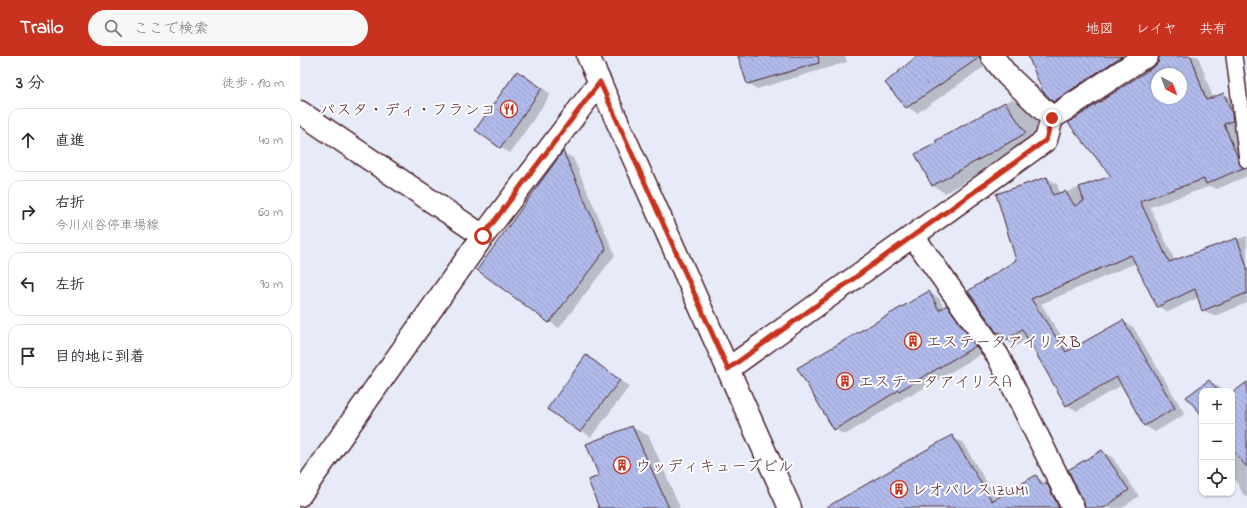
<!DOCTYPE html>
<html lang="ja">
<meta charset="utf-8">
<style>
:root{--surface:#fff;--page:#f7f7f7;--text:#2b2b33;--muted:#7c7c81;--line:#e1e1e2;--accent:#c8321e}
body{margin:0;font-family:"Indie Flower","Klee One",sans-serif;background:var(--page);color:var(--text)}
.controls{position:absolute;right:12px;bottom:12px;display:grid;overflow:hidden;border-radius:8px;box-shadow:0 1px 3px #0004}
.controls button{width:36px;height:36px;display:grid;place-items:center;padding:0;border:0;border-bottom:1px solid var(--line);background:var(--surface);color:var(--text);font:20px sans-serif}
.compass{position:absolute;left:851px;top:12px;width:36px;height:36px;border-radius:50%;background:var(--surface);box-shadow:0 1px 3px #0004;rotate:139deg}
.stop{position:absolute;width:12px;height:12px;margin:-9px;border:3px solid #c8321e;border-radius:50%;background:#fff}
.stop.end{background:#c8321e;border-color:#fff;box-shadow:0 1px 4px #0008}
.list{margin:0;padding:0;list-style:none}
h2{display:flex;justify-content:space-between;align-items:center;height:52px;margin:0;padding:0 16px;font-size:17px}
h2 small{font-size:13px;font-weight:400;color:var(--muted)}
.list li{display:grid;grid-template-columns:26px 1fr auto;gap:12px;align-items:center;box-sizing:border-box;height:64px;margin:0 8px 8px;padding:0 8px;border:1px solid var(--line);border-radius:12px}
.list b{display:block;font-size:15px;white-space:nowrap}
.list p{margin:0;font-size:13px;white-space:nowrap;color:var(--muted)}
.list em{font-size:13px;font-style:normal;color:var(--muted)}
.icon{flex:none;width:22px;height:22px;fill:none;stroke:currentColor;stroke-width:2;stroke-linecap:round;stroke-linejoin:round}
.map{position:relative;flex:none;width:947px;height:452px;overflow:hidden}
header{display:flex;align-items:center;gap:24px;box-sizing:border-box;height:56px;padding:0 20px;background:var(--accent);color:#fff}
header strong{font-size:19px}
nav{display:flex;gap:22px;margin-inline-start:auto;font-size:14px}
.search{width:280px;height:36px;background:var(--page);display:flex;align-items:center;gap:10px;box-sizing:border-box;padding:0 14px;border-radius:22px;color:var(--muted);font-size:15px}
main{display:flex}
aside{flex:1;background:var(--surface)}
.map>svg:first-child{display:block}
</style>
<header>
<strong>Trailo</strong>
<div class="search"><svg class="icon" aria-label="search" viewBox="0 0 24 24"><circle cx="10" cy="10" r="6"/><path d="M15 15l6 6"/></svg>ここで検索</div>
<nav><a>地図</a><a>レイヤ</a><a>共有</a></nav>
</header>
<main>
<aside>
<h2>3 分<small>徒歩 · 190 m</small></h2>
<ul class="list">
<li><svg class="icon" aria-label="ahead" viewBox="0 0 24 24"><path d="M12 20V5M6 11l6-6 6 6"/></svg><div><b>直進</b></div><em>40 m</em></li>
<li><svg class="icon" aria-label="right" viewBox="0 0 24 24"><path d="M7 20v-9h11M14 6l5 5-5 5"/></svg><div><b>右折</b><p>今川刈谷停車場線</p></div><em>60 m</em></li>
<li><svg class="icon" aria-label="left" viewBox="0 0 24 24"><path d="M17 20v-9H6M10 6l-5 5 5 5"/></svg><div><b>左折</b></div><em>90 m</em></li>
<li><svg class="icon" aria-label="arrive" viewBox="0 0 24 24"><path d="M6 21V4h12l-3 4 3 4H6"/></svg><div><b>目的地に到着</b></div></li>
</ul>
</aside>
<div class="map">
<svg width="947" height="452" viewBox="0 0 947 452">
<defs>
<pattern id="building-back-hatch" width="6" height="6" patternUnits="userSpaceOnUse"><rect width="6" height="6" fill="#b0bbeb"/><path d="M-1 5l2 2M0 0l6 6M5-1l2 2" fill="none" stroke="#99a0ca"/></pattern>
</defs>
<rect width="100%" height="100%" fill="#e7ebf9"/>
<filter id="ink" filterUnits="userSpaceOnUse"><feTurbulence type="fractalNoise" baseFrequency=".025" numOctaves="2"/><feDisplacementMap in="SourceGraphic" scale="8" xChannelSelector="R" yChannelSelector="G"/><feConvolveMatrix kernelMatrix="1 2 1 2 8 2 1 2 1" color-interpolation-filters="sRGB"/></filter>
<g filter="url(#ink)">
<g fill="#0003" fill-rule="evenodd">
<path d="M439 0H545L547 6 457 33 448 28Z"/>
<path d="M618 0H691L690 7 617 57 607 51Z"/>
<path d="M729 0H841L764 51 754 45Z"/>
<path d="M860 0H898L913 42 924 38 934 44 947 103V120L917 133 911 130 850 151 875 205 947 180V247L914 260 903 254 899 241 868 256 857 250 836 207 741 248 771 295 823 265 833 271 885 358 855 376 845 370 822 329 777 355 767 349 728 282 716 290 705 284 702 279 698 276 717 205 747 122 757 128 760 138 812 121 854 12 858 7ZM857 18H881V42H857Z"/>
<path d="M227 22 251 38 210 97 200 91Z"/>
<path d="M712 43 725 50 737 61 743 81 645 137 633 130 617 99 638 87 636 85Z"/>
<path d="M263 97 273 102 315 199 259 272 250 266Z"/>
<path d="M629 236 639 242 644 252 647 250 656 256 685 296 610 340 609 339 545 379 535 373Z"/>
<path d="M286 300 296 306 329 331 291 381 248 353Z"/>
<path d="M909 325 919 331 923 335H902V357L888 341Z"/>
<path d="M947 328V441L943 438 932 418V398L935 396 932 392V339Z"/>
<path d="M332 371 349 380 380 452H300V421Z"/>
<path d="M652 381 662 386 697 443 736 421 756 433 766 452H527Z"/>
<path d="M802 395 812 401 839 440 822 452H789Z"/>
</g>
<g fill="url(#building-back-hatch)" stroke="#4a1f2b" fill-rule="evenodd">
<path d="M438 0H518L519 7 447 28Z"/>
<path d="M617 0H680V1L606 52 585 27Z"/>
<path d="M728 0H822L753 46 742 34Z"/>
<path d="M859 0H891L906 44 924 37 932 58 933 65 924 68 937 100 940 109 943 112 906 128 904 123 840 145 869 206 937 182 947 211V237L902 255 895 233 857 251 831 199 731 243 766 296 823 264 875 352 844 370 817 321 766 350 722 273 705 285 699 276 697 277 668 235 716 204 696 138 747 121 753 139 765 135 775 150 784 145 779 131 811 120 768 67 853 11 858 7ZM857 18H881V42H857Z"/>
<path d="M217 15 242 32 200 92 175 74Z"/>
<path d="M705 46 726 77 632 130 615 98 637 87 635 85Z"/>
<path d="M263 95 306 193 249 267 177 214Z"/>
<path d="M629 235 639 254 647 249 676 290 599 335V334L534 374 497 312Z"/>
<path d="M286 299 320 324 280 376 247 353Z"/>
<path d="M909 324 919 335H902V359L886 341Z"/>
<path d="M947 326V411L932 394V337Z"/>
<path d="M332 370 369 452H299L288 424 299 420 286 388Z"/>
<path d="M652 379 692 445 736 419 742 429 747 427 759 452H525Z"/>
<path d="M802 394 829 434 804 452H785L784 446 768 414Z"/>
</g>
<g fill="none" stroke-linecap="round" stroke-linejoin="round">
<g stroke="#4a1f2b" stroke-width="18">
<path id="lane" d="M934 0 947 104"/>
</g>
<g stroke="#4a1f2b" stroke-width="25">
<g id="street">
<path d="M692 0 707 19 752 62"/>
<path d="M0 56 183 180"/>
<path d="M613 180 698 300 773 452"/>
<path d="M428 313 746 84 752 62 839 4 847 0"/>
<path d="M0 439 183 180 300 26"/>
</g>
</g>
<g stroke="#4a1f2b" stroke-width="25">
<path id="secondary" d="M288 0 490 452"/>
</g>
<use href="#lane" stroke="#fff" stroke-width="15"/>
<use href="#street" stroke="#fff" stroke-width="22"/>
<use href="#secondary" stroke="#fff" stroke-width="22"/>
</g>
</g>
<g fill="none" stroke-linecap="round" stroke-linejoin="round" filter="url(#ink)">
<path stroke="#c8321e" stroke-width="5" d="M183 180 300 26 428 313 746 84 752 62"/>
</g>
<defs>
<g id="restaurant-ring" transform="scale(0.9)"><circle r="9.5" fill="#fff" stroke="#c8321e" stroke-width="1.5"/><path d="M-5-6h1v4h1v-4h1v4h1v-4h1v5L-1.5 .5V6h-2V.5L-5-1ZM5-6V6H3V1.5H1.5Q1.5-4 5-6Z" fill="#c8321e"/></g>
<g id="building-ring" transform="scale(0.9)"><circle r="9.5" fill="#fff" stroke="#c8321e" stroke-width="1.5"/><path d="M-4-6H4V6H1V3H-1V6H-4ZM-2.5-4.3h1.7v1.8h-1.7ZM.8-4.3h1.7v1.8H.8ZM-2.5-1h1.7V.8h-1.7ZM.8-1h1.7V.8H.8Z" fill="#c8321e"/></g>
</defs>
<g fill-rule="evenodd">
<use href="#restaurant-ring" x="209" y="53"/>
<use href="#building-ring" x="613" y="285"/>
<use href="#building-ring" x="545" y="325"/>
<use href="#building-ring" x="322" y="409"/>
<use href="#building-ring" x="599" y="433"/>
</g>
<g text-anchor="middle" stroke-width="4" stroke-linejoin="round" paint-order="stroke">
<g font-size="16" fill="#4a1f2b" stroke="#fff" text-anchor="start">
<text x="196" y="59" text-anchor="end">パスタ・ディ・フランコ</text>
<text x="626" y="291">エステータアイリスB</text>
<text x="558" y="331">エステータアイリスA</text>
<text x="335" y="415">ウッディキューブビル</text>
<text x="612" y="439">レオパレスIZUMI</text>
</g>
</g>
</svg>
<div class="controls">
<button>+</button>
<button>−</button>
<button><svg class="icon" aria-label="locate" viewBox="0 0 24 24"><circle cx="12" cy="12" r="6"/><path d="M12 2v4M12 18v4M2 12h4M18 12h4"/></svg></button>
</div>
<svg class="compass" viewBox="-18 -18 36 36"><path d="M0-13l5 13h-10z" fill="#e53935"/><path d="M0 13l5-13h-10z" fill="#7c7c81"/></svg>
<div class="stop" style="left:183px;top:180px"></div>
<div class="stop end" style="left:752px;top:62px"></div>
</div>
</main>
